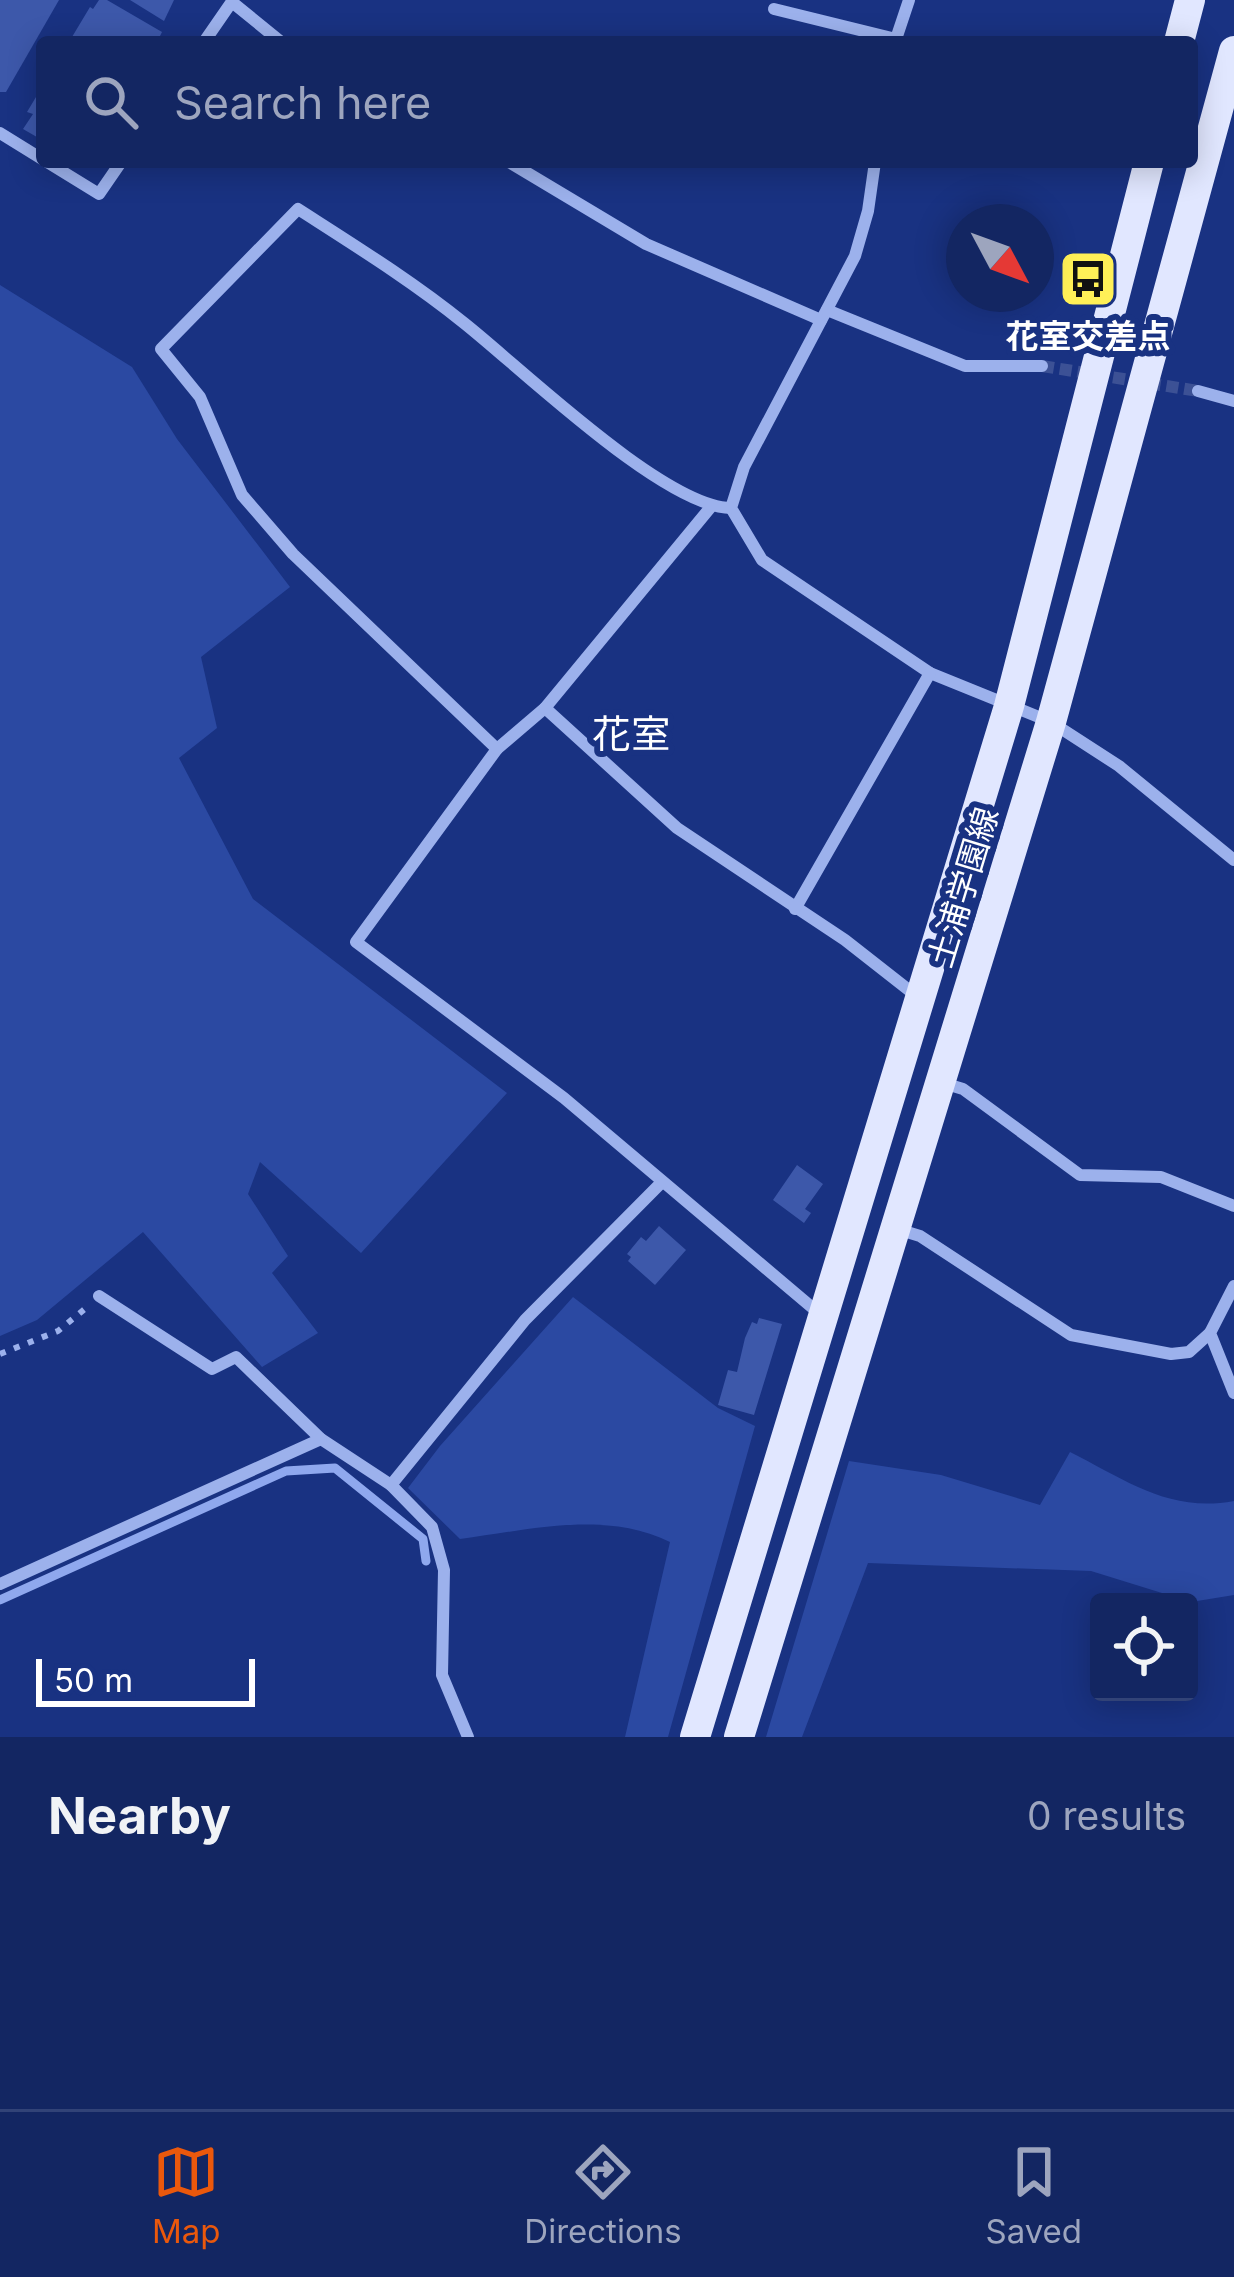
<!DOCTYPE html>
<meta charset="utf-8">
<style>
:root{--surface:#132662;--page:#20326b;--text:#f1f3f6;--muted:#9da5be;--line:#324377;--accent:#ea580c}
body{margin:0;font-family:Inter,"Noto Sans JP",sans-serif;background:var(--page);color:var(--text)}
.controls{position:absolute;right:36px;bottom:36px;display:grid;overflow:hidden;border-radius:12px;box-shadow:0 6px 30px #0003}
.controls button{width:108px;height:108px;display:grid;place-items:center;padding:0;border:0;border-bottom:3px solid var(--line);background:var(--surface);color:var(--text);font:60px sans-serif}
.compass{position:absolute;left:946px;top:204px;width:108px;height:108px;border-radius:50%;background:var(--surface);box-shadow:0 6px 30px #0003;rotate:131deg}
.scale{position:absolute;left:36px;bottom:30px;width:219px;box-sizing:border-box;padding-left:12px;border:6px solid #fff;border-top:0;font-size:33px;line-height:42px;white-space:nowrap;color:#fff;-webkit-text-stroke:9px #193282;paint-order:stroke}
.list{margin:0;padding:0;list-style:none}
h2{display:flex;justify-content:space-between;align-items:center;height:156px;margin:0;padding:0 48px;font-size:51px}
h2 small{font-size:39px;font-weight:400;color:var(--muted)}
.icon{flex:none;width:66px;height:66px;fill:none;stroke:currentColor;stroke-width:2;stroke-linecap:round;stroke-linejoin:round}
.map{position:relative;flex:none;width:1234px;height:1737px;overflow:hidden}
.search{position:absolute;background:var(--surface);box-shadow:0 6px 30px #0003;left:36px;right:36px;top:36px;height:132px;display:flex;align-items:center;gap:30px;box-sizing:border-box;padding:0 42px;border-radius:12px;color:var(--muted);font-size:45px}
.sheet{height:372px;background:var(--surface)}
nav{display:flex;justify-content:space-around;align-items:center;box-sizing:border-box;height:168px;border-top:3px solid var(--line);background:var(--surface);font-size:33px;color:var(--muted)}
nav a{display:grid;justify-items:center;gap:6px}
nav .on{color:var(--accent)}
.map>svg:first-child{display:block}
</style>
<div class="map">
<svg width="1234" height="1737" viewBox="0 0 1234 1737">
<rect width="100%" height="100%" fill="#193282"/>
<g fill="#2b49a2">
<path d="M0 285 132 367 177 439 290 587 201 657 217 728 179 758 253 899 507 1093 361 1253 260 1162 248 1194 288 1256 272 1273 318 1333 262 1367 143 1232 37 1320 0 1336Z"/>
<path d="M573 1297 718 1408 755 1426 668 1737H625L670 1542C605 1510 529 1530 460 1539L408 1488 440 1446Z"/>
<path d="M1070 1452C1126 1480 1169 1513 1234 1501V1595L1191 1602 1091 1571 868 1563 802 1737H766L849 1461 941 1475 1040 1505Z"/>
</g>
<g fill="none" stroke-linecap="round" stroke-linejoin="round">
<path stroke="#8fa8ee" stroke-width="9" d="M0 1600 286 1471 335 1468 423 1539 426 1561"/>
</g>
<g fill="#3d58aa">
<path d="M0 0H59L6 92H0Z"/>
<path d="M99 0H107L162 32 157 42H69L90 7 93 9Z"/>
<path d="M130 0H174L164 21Z"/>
<path d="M42 87V140L23 129 33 114 27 112Z"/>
<path d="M797 1165 823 1184 805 1209 811 1213 804 1223 773 1200Z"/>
<path d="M659 1226 686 1250 655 1285 628 1261 631 1257 627 1254 641 1237 646 1241Z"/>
<path d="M759 1318 782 1324 754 1415 718 1405 728 1370 737 1372 745 1338 752 1322 757 1324Z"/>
</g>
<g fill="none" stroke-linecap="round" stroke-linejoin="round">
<path stroke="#3c5195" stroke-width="12" stroke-dasharray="12 6" stroke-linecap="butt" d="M1042 366 1198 391"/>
<path stroke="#9cb1ec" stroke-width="6" stroke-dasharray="6 9" stroke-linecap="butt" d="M0 1354 58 1331 86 1308"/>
<g stroke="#9cb1ec" stroke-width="12">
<path d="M232 2 281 42"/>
<path d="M774 9 896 39"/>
<path d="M204 42 233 0"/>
<path d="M895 42 909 0"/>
<path d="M0 133 42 159"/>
<path d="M47 162 99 194 121 162"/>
<path d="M509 162 646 244 821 320"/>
<path d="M875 162 868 211 855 256 744 467 731 508 762 560 930 673 1051 722 1119 766 1234 860"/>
<path d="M827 310 965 366H1042"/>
<path d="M1198 391 1234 401"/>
<path d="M710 508 545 708 497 749 356 942 564 1098 821 1315"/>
<path d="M545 708 677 828 845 940 919 998"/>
<path d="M497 749 293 554 242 495 200 397 161 349 298 209C354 245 412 281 464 323 521 368 664 507 731 508"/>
<path d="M795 909 930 673"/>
<path d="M943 1083 963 1089 1080 1175 1161 1177 1234 1206"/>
<path d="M897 1229 920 1236 1071 1335 1171 1354 1189 1352 1210 1333"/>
<path d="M1234 1286 1210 1333 1234 1393"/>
<path d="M99 1296 212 1369 236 1357 321 1439 391 1485 432 1527 444 1570 442 1675 468 1737"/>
<path d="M391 1485 525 1320 662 1182"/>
<path d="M0 1584 321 1439"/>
</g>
<g stroke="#e1e7ff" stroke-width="30">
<path d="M1179 42 1190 0"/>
<path d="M695 1737 1009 706 1149 162"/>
<path d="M739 1737 1051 722 1234 51"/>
</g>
</g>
<defs>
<g id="bus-square" transform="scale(3)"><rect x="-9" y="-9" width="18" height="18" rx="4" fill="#fff057" stroke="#193282"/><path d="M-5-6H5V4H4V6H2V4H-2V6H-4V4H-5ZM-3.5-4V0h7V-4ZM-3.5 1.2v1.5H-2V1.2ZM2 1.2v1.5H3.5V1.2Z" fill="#111"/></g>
</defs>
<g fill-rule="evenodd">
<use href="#bus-square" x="1088" y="279"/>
</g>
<g text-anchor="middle" stroke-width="12" stroke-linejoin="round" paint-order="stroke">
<g font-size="33" font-weight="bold" fill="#fff" stroke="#193282">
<text x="1088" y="348">花室交差点</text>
</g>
<g font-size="33" fill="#fff" stroke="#193282">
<text transform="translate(963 887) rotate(-73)" y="12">土浦学園線</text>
</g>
<g font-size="39" fill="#fff" stroke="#193282">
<text x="631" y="748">花室</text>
</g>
</g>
</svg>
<div class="controls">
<button><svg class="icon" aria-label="locate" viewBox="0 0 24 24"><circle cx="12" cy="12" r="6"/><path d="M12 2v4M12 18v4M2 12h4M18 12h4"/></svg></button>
</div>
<svg class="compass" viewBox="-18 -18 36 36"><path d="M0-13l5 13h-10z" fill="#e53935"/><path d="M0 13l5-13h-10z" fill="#9da5be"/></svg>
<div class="scale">50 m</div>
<div class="search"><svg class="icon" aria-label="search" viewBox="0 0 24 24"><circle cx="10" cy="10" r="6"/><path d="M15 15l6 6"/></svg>Search here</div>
</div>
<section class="sheet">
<h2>Nearby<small>0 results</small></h2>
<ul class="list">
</ul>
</section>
<nav>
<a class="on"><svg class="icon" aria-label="map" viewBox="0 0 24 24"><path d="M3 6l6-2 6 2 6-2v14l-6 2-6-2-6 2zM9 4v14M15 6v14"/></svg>Map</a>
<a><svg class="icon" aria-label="directions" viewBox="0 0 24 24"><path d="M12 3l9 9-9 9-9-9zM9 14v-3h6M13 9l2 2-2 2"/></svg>Directions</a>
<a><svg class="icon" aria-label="saved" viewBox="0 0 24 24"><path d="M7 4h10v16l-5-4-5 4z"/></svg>Saved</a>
</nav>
